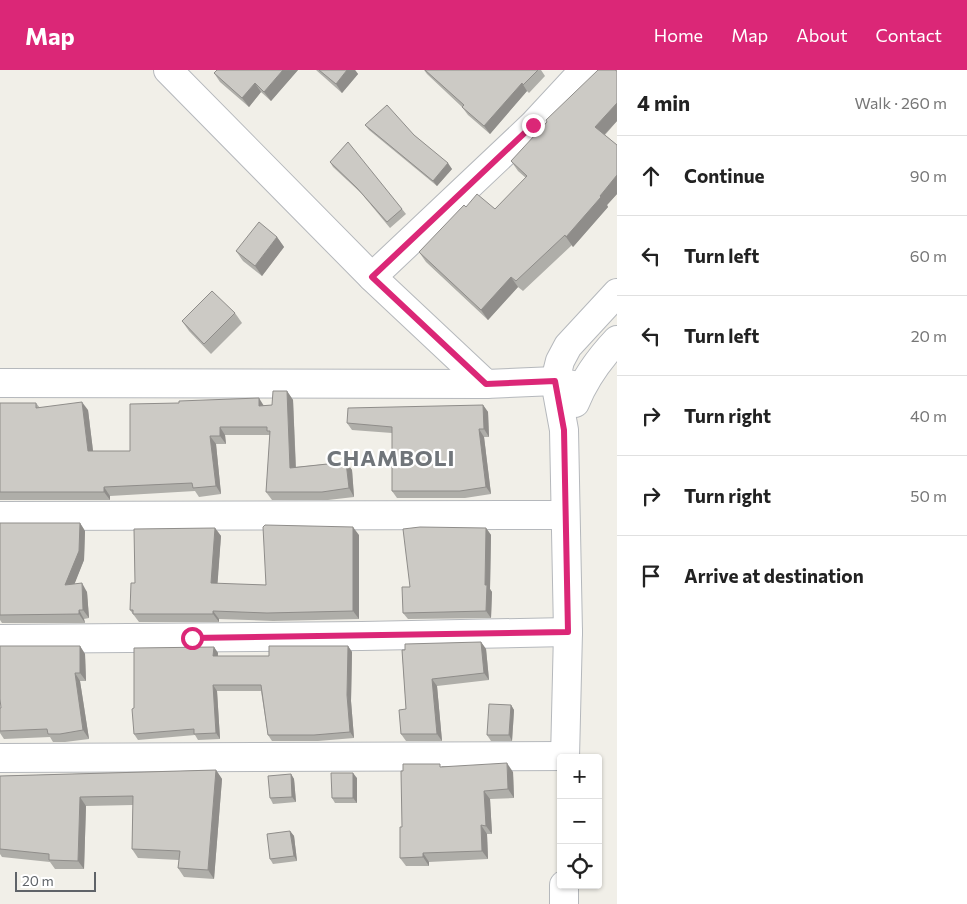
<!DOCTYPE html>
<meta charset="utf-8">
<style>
:root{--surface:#fff;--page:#f6f6f6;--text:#222;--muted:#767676;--line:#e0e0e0;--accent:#db2777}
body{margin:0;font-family:Commissioner,sans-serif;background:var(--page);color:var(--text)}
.controls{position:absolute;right:15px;bottom:15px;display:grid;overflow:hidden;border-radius:5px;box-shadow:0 1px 4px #0004}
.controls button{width:45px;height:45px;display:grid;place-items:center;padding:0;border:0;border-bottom:1px solid var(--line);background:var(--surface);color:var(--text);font:25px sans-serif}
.scale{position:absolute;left:15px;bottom:12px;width:81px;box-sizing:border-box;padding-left:5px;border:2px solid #5f6368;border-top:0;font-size:14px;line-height:18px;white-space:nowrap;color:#5f6368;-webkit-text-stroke:4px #fff;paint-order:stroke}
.stop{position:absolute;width:15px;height:15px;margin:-11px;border:4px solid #db2777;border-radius:50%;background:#fff}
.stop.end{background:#db2777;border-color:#fff;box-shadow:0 1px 5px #0008}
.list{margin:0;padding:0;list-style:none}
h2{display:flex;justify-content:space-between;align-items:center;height:65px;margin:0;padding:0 20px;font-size:21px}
h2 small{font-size:16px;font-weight:400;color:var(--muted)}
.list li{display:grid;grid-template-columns:32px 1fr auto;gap:15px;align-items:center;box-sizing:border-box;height:80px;padding:0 20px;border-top:1px solid var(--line)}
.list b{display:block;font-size:19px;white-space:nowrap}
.list em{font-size:16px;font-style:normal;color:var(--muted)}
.icon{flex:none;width:28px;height:28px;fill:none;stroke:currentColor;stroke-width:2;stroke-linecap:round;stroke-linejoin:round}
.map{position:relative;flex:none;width:617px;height:834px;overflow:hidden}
header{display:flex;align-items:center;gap:30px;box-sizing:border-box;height:70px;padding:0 25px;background:var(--accent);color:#fff}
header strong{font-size:24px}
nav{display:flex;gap:28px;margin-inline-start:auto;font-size:18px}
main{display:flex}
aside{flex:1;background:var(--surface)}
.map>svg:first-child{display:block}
</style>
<header>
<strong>Map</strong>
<nav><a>Home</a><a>Map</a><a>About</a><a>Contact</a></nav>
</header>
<main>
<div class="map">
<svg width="617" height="834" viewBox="0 0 617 834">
<rect width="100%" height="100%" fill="#f1efe8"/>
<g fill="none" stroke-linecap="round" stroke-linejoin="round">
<g stroke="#b5b8bc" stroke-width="30">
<g id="minor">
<path d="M168 0 372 207 486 314 555 311 581 317"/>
<path d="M372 207 533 55 584 0"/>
<path d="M0 313 486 314"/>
<path d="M575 333C585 308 599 289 617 270"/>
<path d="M0 446 565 445"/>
<path d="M0 569 362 566 568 562"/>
<path d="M0 688 565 686"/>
<path d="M565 688 568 562 564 360 555 311 560 291 568 276 617 223"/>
<path d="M564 834V815"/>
</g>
</g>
<use href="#minor" stroke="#fff" stroke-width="28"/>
</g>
<g fill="#afaea9">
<path d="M217 0H298L271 31 261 22 249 37 220 12 214 3Z"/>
<path d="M316 0H355L358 4 342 23Z"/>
<path d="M424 0H541L545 6 529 23 527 21 490 64 468 45 462 37 427 4Z"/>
<path d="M617 1V51L605 65 617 75V124L607 135 608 137 573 177 572 175 523 221 518 217 488 250 426 192 419 182 466 137 495 139 526 108 518 101 511 91Z"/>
<path d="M365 55 414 65 452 99 437 116 369 60Z"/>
<path d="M330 92 402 139 406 144 390 158 361 123 333 97Z"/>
<path d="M277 167 284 177 262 206 243 191 236 181Z"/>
<path d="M235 243 242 253 211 284 189 261 182 251Z"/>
<path d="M287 321 293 330 296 397 346 392 352 400 354 427 328 430H272L266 422 270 365H225L226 374H216L221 424 199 427 195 421 110 426V430H0V333H36L40 338 88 340 93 381H130L264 335H272Z"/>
<path d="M483 335 488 342 489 367H484L491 424 465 428H397L392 421V363L352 360 347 353Z"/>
<path d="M0 453H80L85 461 84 490 74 514 87 522 89 548 84 549 85 553H2L0 550Z"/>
<path d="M215 458 221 466 217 514 266 515 359 465V549L273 551 219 549V552H139L130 540 135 513Z"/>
<path d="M486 458 491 465 490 519 492 522 491 548 408 549 403 543 410 517Z"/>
<path d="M481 572 486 579 489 610 437 616 442 671H406L401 664 406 639 402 580Z"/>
<path d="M80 576 85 584 86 611H80L89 669 65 672H53L50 667 4 669 0 663V638H1Z"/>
<path d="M348 576 352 582 351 631 354 668 318 671H272L268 665 261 621H217L220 669 198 670 195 665 138 670 134 664V638L214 577 218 583V586H269Z"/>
<path d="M511 635 514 640 512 671H491L487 665Z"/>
<path d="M442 696 513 702 514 728 490 729 492 764H487L488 789 429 792V796H406L400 788Z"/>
<path d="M216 700 222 709 214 809 184 807 178 798 179 790 138 788 132 779 133 735 86 736 84 799H55L50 792 2 787 0 784V706Z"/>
<path d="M291 704 294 709 296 732 273 734 270 728Z"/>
<path d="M357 708V733H335L332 728Z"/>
<path d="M290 761 294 766 297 791 273 794 270 789Z"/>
</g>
<g fill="#8f8d8a">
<path d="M283 0H298L271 31 264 22Z"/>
<path d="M347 0H355L358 4 342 23 336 14Z"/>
<path d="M255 13 261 22 249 37 242 28Z"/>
<path d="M522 13 527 21 490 64 484 56Z"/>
<path d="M617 33V51L602 67 595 57Z"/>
<path d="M448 93 452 99 437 116 433 111Z"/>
<path d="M617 105V124L607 135 608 137 573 177 566 167Z"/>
<path d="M277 167 284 177 262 206 255 196Z"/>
<path d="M511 207 518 217 488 250 481 240Z"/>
<path d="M287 321 293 330 296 406 290 398Z"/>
<path d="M259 328 264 336H259Z"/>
<path d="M82 332 88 340 94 389 88 381Z"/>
<path d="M483 335 488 342 489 367 484 359Z"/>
<path d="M220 357 225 365 226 374 220 366Z"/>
<path d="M479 359 484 367 491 424 486 417Z"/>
<path d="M210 366 216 374 221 424 216 416Z"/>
<path d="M346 392 352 400 354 427 349 418Z"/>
<path d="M104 417 110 426V430L104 422Z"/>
<path d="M80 453 85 461 84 490 71 523 65 515Z"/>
<path d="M353 457 359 465V549L353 541Z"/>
<path d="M215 458 221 466 217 521 211 513Z"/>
<path d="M486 458 491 465 490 519 492 522 491 548 486 541 485 515Z"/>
<path d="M82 513 87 522 89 548 83 540Z"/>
<path d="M79 540 84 549 85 553 79 544Z"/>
<path d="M213 541 219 549V552L213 544Z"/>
<path d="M481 572 486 579 489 610 484 603Z"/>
<path d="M80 576 85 584 86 611 80 603Z"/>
<path d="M348 576 352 582 351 631 354 668 350 662 347 625Z"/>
<path d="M214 577 218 583 217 592 213 586Z"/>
<path d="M75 603 80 611 89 669 83 660Z"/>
<path d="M432 609 437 616 442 671 437 664Z"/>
<path d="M213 615 217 621 220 669 216 663Z"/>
<path d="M511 635 514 640 512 671 509 665Z"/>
<path d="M507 693 513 702 514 728 508 719Z"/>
<path d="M216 700 222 709 214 809 208 800Z"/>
<path d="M353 703 357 708V733L353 728Z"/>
<path d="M291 704 294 709 296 732 292 727Z"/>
<path d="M484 721 490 729 492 764 486 756Z"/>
<path d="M80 727 86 736 84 799 78 791Z"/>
<path d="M481 755 487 764 488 789 482 781Z"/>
<path d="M290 761 294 766 297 791 294 786Z"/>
<path d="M423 783 429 792V796L423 787Z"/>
</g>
<g fill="#cccac5" stroke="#8f8d8a">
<path d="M217 0H283L264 22 255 13 242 28 214 3Z"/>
<path d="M319 0H347L336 14Z"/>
<path d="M425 0H538L523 15 522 13 484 56 462 37 464 35Z"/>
<path d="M598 0H615L617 1V33L595 57 617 75V105L600 126 601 127 566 167 565 165 516 211 511 207 481 240 419 182 464 135 466 137 477 124 495 139 527 106 511 91 547 52 546 50Z"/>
<path d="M387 35 414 65 448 93 433 111 365 55Z"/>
<path d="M348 72 402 139 387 152 357 118 330 92Z"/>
<path d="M259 152 277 167 255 196 236 181Z"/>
<path d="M212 221 235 243 204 274 182 251Z"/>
<path d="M273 321H287L290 398 346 392 349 418 322 422H266L270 361H267V357H220V366H210L216 416 193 418 192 413 104 417V422H0V333H36V338L82 332 88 381H130V334L179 333V331L259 328V336L272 335Z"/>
<path d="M483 335 484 359H479L486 417 460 421H392V357L347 353 348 338Z"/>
<path d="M0 453H80L79 481 65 515 82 513 83 540H79V544L0 545Z"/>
<path d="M265 455 353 457V541L267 543 213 541V544H133V540H130L131 513H135L134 459 215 458 211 513 266 515 263 457Z"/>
<path d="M420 457 486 458 485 515H487L486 541 403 543 402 517H410L403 459Z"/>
<path d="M481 572 484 603 432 609 437 664H401L399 640 406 639 402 580H405V574Z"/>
<path d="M0 576H80V603H75L83 660 60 664H48L47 659 0 661V638H1L0 629Z"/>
<path d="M269 576H348L347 625 350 662 314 665H268L261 615H213L216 663 194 664V659L134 664 132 639 134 638V578L214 577 213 586H269Z"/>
<path d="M489 634 511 635 509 665H487Z"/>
<path d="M507 693 508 719 484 721 486 756 481 755 482 781 423 783V787L400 788V757H402L401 701H403V694H440V697Z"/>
<path d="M216 700 208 800 178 798 180 781 132 779 133 726 80 727 78 791 49 790V784L0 779V706Z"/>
<path d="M331 703H353V728H332Z"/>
<path d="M291 704 292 727 270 728 268 706Z"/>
<path d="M290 761 294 786 270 789 267 764Z"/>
</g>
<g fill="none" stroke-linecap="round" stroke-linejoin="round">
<path stroke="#db2777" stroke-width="6" d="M192 568 568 562 564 360 555 311 486 314 372 207 533 55"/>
</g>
<g text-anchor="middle" stroke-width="4.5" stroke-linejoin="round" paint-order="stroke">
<g font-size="22" font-weight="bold" letter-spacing="1" fill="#70757a" stroke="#fff">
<text x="391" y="396">CHAMBOLI</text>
</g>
</g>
</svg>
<div class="controls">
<button>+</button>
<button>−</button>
<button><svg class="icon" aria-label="locate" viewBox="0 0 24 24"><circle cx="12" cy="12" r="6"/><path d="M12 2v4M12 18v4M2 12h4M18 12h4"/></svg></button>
</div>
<div class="scale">20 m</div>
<div class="stop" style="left:192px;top:568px"></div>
<div class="stop end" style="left:533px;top:55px"></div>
</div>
<aside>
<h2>4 min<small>Walk · 260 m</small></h2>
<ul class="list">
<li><svg class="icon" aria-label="ahead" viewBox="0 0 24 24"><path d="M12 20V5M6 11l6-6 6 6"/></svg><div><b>Continue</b></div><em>90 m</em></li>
<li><svg class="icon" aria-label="left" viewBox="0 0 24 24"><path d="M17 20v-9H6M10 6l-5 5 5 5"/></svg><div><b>Turn left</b></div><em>60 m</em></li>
<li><svg class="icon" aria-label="left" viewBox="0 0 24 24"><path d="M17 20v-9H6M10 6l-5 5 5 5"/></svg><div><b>Turn left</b></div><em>20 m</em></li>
<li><svg class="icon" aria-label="right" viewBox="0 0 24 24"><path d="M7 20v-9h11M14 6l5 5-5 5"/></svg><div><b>Turn right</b></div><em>40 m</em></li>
<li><svg class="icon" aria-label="right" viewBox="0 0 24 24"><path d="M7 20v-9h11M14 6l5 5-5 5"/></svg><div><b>Turn right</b></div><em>50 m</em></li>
<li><svg class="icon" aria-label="arrive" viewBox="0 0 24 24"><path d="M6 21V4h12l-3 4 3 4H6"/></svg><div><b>Arrive at destination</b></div></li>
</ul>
</aside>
</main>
